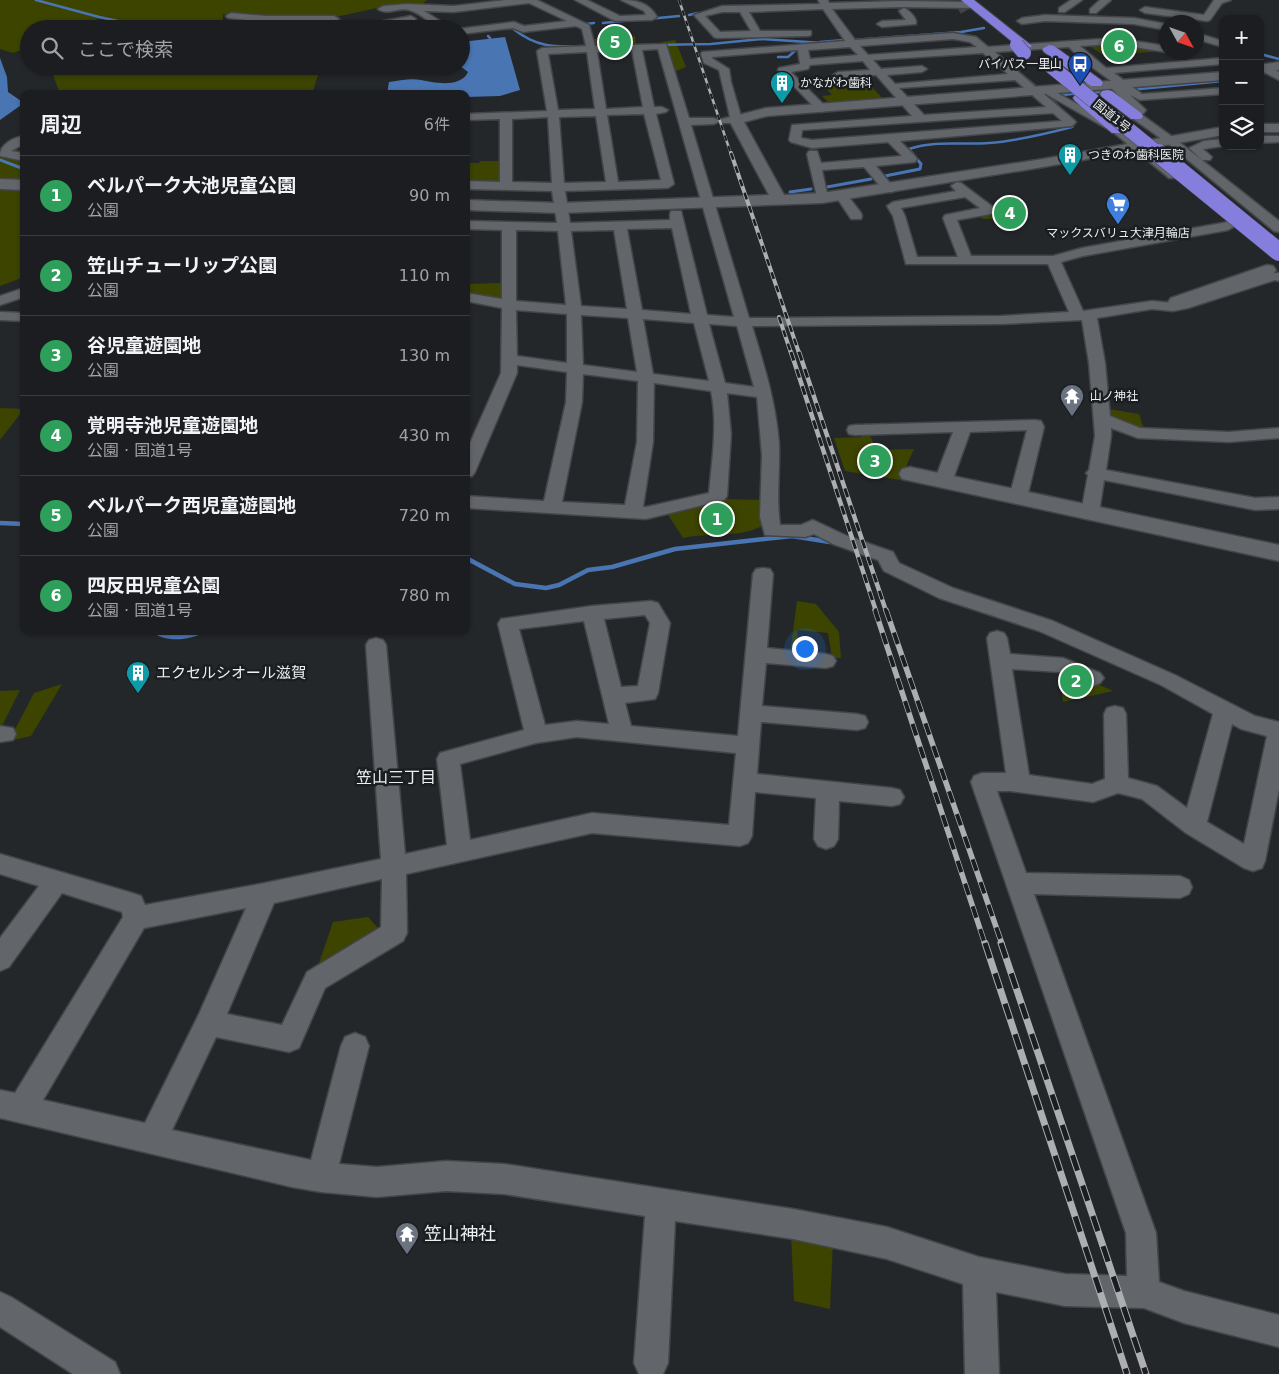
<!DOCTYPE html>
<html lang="ja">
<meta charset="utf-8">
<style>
:root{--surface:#1b1d20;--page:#242629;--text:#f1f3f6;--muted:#a0a2a5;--line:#393b3e;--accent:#ea580c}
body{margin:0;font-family:"DejaVu Sans","Noto Sans JP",sans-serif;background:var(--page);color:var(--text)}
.controls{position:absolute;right:15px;top:15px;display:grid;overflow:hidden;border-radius:10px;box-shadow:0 1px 4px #0004}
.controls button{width:45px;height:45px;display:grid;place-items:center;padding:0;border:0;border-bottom:1px solid var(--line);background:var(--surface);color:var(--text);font:25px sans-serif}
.compass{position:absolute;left:1159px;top:15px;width:45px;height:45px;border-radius:50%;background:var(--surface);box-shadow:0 1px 4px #0004;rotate:130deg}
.you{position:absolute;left:804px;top:648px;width:18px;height:18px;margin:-12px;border:4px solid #fff;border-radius:50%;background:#1a73e8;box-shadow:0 0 0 8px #1a73e833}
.badge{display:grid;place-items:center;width:32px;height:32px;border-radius:50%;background:var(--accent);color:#fff;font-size:16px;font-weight:700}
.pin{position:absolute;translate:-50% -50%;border:2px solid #fff;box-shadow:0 1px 5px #0006}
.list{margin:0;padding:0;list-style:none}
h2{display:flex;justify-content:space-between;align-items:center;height:65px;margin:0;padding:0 20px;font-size:21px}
h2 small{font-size:16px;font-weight:400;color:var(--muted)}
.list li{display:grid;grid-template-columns:32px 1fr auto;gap:15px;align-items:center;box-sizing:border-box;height:80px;padding:0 20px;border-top:1px solid var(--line)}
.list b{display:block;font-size:19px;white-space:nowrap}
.list p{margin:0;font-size:16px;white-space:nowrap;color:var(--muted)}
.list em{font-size:16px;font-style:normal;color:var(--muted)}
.icon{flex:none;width:28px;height:28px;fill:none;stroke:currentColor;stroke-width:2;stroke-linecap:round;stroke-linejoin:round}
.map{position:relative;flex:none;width:1279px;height:1374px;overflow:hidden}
.search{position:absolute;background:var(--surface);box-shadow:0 1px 4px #0004;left:20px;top:20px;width:450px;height:55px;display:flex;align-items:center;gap:12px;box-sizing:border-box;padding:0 18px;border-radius:28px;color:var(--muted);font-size:19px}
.panel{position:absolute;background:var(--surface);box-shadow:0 1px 4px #0004;left:20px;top:90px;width:450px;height:545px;border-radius:10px}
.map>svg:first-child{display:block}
</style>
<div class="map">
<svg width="1279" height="1374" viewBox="0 0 1279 1374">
<rect width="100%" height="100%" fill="#24272a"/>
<g fill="#3c4400">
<path d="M0 0H427L423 3 386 6 331 18H265L223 14 222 29H153L100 18 75 29H29V47L13 53 0 49Z"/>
<path d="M617 34 635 36 636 44 596 45 593 39 615 38Z"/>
<path d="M675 40 686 67 671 73 662 42Z"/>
<path d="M1115 41 1166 50V51L1103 55 1085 43Z"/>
<path d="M50 66H321L312 94H60Z"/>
<path d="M868 83 884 100 830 104 822 96 832 95 824 86Z"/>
<path d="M0 147 24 151V277L0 286Z"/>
<path d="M480 161H500L499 184 466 183V163H479Z"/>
<path d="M1017 210 1029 218 983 219 979 216Z"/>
<path d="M501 283 503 299 498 301 466 294V284Z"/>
<path d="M0 408 24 409 0 440Z"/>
<path d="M1109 409 1139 414 1144 430 1109 418Z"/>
<path d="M862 433 869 434 877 450 914 449 900 480 845 471 834 438 861 437Z"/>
<path d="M723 499 762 500 763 525C741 539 708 532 683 538L667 513Z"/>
<path d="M797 601 816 604 839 632 841 658H832L828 633 797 630 799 653H790Z"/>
<path d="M1066 670 1113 691 1063 702 1059 671Z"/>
<path d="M62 684 31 736 9 741 34 693Z"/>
<path d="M20 690 1 728 0 729V691Z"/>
<path d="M368 917 377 927 372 937 317 969 333 922Z"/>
<path d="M791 1234 833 1242 830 1309 794 1301Z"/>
</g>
<g fill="#4a75b3">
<path d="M505 37 520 90 500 96 466 97V94H387L389 82C398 81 411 78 421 80 434 83 461 88 468 72L460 66 461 42Z"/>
<path d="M0 58 7 77 8 92 24 103 0 120Z"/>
<path d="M150 631H209C189 640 168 644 150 631Z"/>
</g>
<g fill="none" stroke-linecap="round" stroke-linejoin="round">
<g stroke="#4a75b3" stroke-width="2.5">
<path d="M36 0 99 17 155 29"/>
<path d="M689 15 698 13"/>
<path d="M648 19 679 16"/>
<path d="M603 23 632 20"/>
<path d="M561 27 594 23"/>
<path d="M507 29 512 28C537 48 554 47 584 46"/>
<path d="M957 34 975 37 989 48"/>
<path d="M488 36 490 38"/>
<path d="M853 40 961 32 984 28"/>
<path d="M820 42 845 40"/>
<path d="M597 46 711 44 761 39 823 43"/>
<path d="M1260 54 1279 59"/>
<path d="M778 57H788L797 49"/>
<path d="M1000 57 1039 89"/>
<path d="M1260 74 1265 73"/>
<path d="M1129 90 1223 81"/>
<path d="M1089 93 1113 91"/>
<path d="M1063 95 1081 93"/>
<path d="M1053 98 1051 99 1063 111"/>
<path d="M913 154 909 149C935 140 962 145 989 143 1017 141 1045 134 1072 127L1075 122 1072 120"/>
</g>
<g stroke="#4a75b3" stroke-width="3">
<path d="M0 160 24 169"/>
<path d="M885 176 920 169 921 164 912 153"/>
<path d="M827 187 871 179"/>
<path d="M790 192 811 189"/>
</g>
<g stroke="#4a75b3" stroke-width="4.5">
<path d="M0 523 24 524"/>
<path d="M466 558 515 584 546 588 559 585 588 570 612 567 675 549 792 536 830 542"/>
</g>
<path stroke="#424548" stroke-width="11" stroke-dasharray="11 5" stroke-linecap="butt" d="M958 9 973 0"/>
<g stroke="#434548" stroke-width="3">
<g id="minor">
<path d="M506 0H537L589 25 595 46 666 44 689 118H714L720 121 714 124 691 125 749 318 1001 316 1069 312 1048 264H906L893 216 887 206 893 202 956 191 951 186 957 182 961 183 997 210 996 213 957 220 971 256H1053L1082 248 1228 222 1235 226 1228 230 1083 256 1061 262 1083 311 1152 301 1173 303 1185 300 1269 273H1279V281L1275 280 1188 308 1173 311 1152 309 1097 318 1105 363 1110 416 1140 428 1229 432 1279 428V438L1229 442 1138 438 1111 428V436L1106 470 1255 498 1279 497V509L1255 510 1104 480 1099 513 1096 517 1090 519 1084 517 1081 513 1088 475 1086 473 1089 470 1095 436 1089 363 1082 320 1001 324 752 326C764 365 776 403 779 444 780 471 776 498 780 525H801L813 520 847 536 893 552 899 563 953 588 1053 621 1175 675 1255 716 1279 722V789L1265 861 1262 868 1253 871 1244 868 1186 833 1142 799 1118 793 1093 802 1010 791H997L1026 873 1180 876 1189 880 1192 887 1189 894 1180 898 1034 894 1156 1233 1159 1282 1184 1291 1279 1315V1347L1184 1323 1144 1308 1065 1306 996 1292 999 1374H965L963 1284 887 1259 793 1239 675 1221 668 1363 663 1374H639L634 1363 645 1216 504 1194 446 1191 377 1197 321 1192 292 1187 0 1118V1090L15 1093 123 917 122 912 62 893 9 967 0 971V938L39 886 0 874V854L132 893 141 896 145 905 265 883 381 859 366 645 369 640 376 638 383 640 386 645 405 854 447 845 437 759 440 753 524 730 498 624 501 619 592 606 651 601 658 603 670 623 658 693 655 699 625 703 631 726 738 736 753 574 756 569 763 568 770 569 773 574 767 648 826 654 833 656 836 661 833 666 826 668 766 663 762 706 857 714 865 716 868 722 865 728 857 730 761 722 757 774 892 788 900 790 904 797 900 804 892 806 839 801 838 839 834 846 826 849 818 846 814 839 816 798 755 792 752 836 748 843 740 846 592 833 406 874 407 933 403 941 325 988 299 1048 289 1052 216 1037 172 1130 311 1160 341 1046 345 1037 355 1033 365 1037 369 1046 339 1164 377 1167 446 1161 504 1164 793 1209 887 1227 979 1257 1065 1274 1127 1276 1126 1233 971 782 974 776 982 773H1006L987 638 990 633 997 631 1004 633 1007 638 1010 654 1063 658 1100 673 1104 678 1100 683 1093 686 1060 672 1012 669 1029 775 1092 784 1105 779 1104 714 1107 708 1115 706 1123 708 1126 714 1128 778 1157 786 1187 808 1213 714 1161 685 1039 631 939 598 884 571 878 560 833 544 814 534 805 537 765 535 760 517 762 455 757 397 727 393 731 434 727 496 724 500 646 519 466 508V496L544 501 566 402 567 372 517 365V373L475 472 472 476 466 477V452L501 373 502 308 466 301V293L502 299V230L466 229V221L557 223 552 191 466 189V181L500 182V119L466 120V114L547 111 537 51 542 48 586 46 582 29 576 26 523 32 513 28 461 34V29H458L514 22 524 26 567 21 529 3 454 12 424 11 453 29C429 29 427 15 409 10 399 7 387 16 378 9L383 6 407 4 454 6ZM658 49 734 317 707 315 681 211H671L670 214V220L570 223 565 191 668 188 674 184 656 114 666 112 668 110 662 107H654L642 50ZM632 50 643 107 606 109 597 52ZM587 52 595 109 558 110 548 54ZM644 114 661 180 618 182 607 115ZM596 116 606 182 564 183 559 117ZM548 117 552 183 512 182V119ZM965 197 980 208 945 215 943 218 958 257H917L905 216 901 208ZM672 228 691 314 642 310 627 229ZM516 230 558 231 566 305 516 301ZM614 230 627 309 581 306 571 231ZM516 310 567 314V363L517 356ZM581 315 628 318 637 372 583 365ZM643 319 694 323 709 381 653 374ZM709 324 737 326 754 387 725 383ZM583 374 638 381 637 442 625 505 562 502 582 402ZM654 383 711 391C718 425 712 459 709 493L646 507H643L653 442ZM645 615 650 623 638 686 621 687 604 619ZM584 621 609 724 577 721 545 725 519 629ZM1232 724 1241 729 1267 736 1244 844 1207 822ZM577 737 736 753 729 825 592 813 470 840 460 764 536 743ZM382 879 381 927 307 972 282 1025 227 1014 274 903ZM246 908 199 1014 145 1123 43 1100 144 928Z"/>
<path d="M575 0H587L620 16 646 15 644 11 621 0C637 0 649 3 657 17L652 20 615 21Z"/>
<path d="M818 0H828L829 3 900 1 973 2 978 5 973 8 900 7 832 9 855 40 953 33 976 37 988 47 1115 38 1166 46V52L1115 44 1080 46 1106 68 1223 58V64L1114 73 1142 94 1223 88V94L1140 100 1130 95 1146 110 1142 115 1174 138 1279 221V232L1274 231 1166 142 1132 118 1130 116 1134 111 1109 86 1114 83 1082 60 1069 47 995 52 1074 120 1076 122 1072 126 900 141 915 156 917 159 915 162 876 166 895 189 893 192H885L864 167 822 170 828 198 822 202 818 201 807 154 809 151H817L821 163 902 156 888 142 812 148 791 142 789 140 792 125 912 116 876 75 838 78 833 75 838 72 870 70 863 61 810 65 808 69 791 72 828 109 822 112 818 111 778 70 779 68 800 64 798 50 712 57 713 59 729 69 731 82 742 120 736 123H722L720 121 722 119 730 117 719 70 704 63 701 54 702 52 845 41 823 9 749 12 760 31H811V35L808 36 717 38 714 37 694 15 722 6 820 4ZM722 12H740L751 31 720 32 705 16ZM953 39 970 42 977 47 868 55 860 46ZM850 47 858 55 810 59 808 50ZM983 53 1008 74 895 84 887 75 922 72 927 69 922 66 881 69 873 60ZM1015 80 1046 107 924 115 899 88ZM1053 113 1062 121 812 140 801 138 802 130Z"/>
<path d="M1071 0H1082L1065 12H1059V8Z"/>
<path d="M1100 0H1111L1096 13H1090V9Z"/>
<path d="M1214 0H1231L1222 3 1210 20 1207 21 1145 13 1140 10 1145 7 1204 15Z"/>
<path d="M904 8C909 10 918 19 916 24L882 27 877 24 882 21 906 20 899 11Z"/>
<path d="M231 13 266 16H334L339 19 334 22H266L228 18 226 16Z"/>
<path d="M1045 15 1134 18 1166 24V30L1134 24 1045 21 1022 24 1017 21 1022 18Z"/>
<path d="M411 16 416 19 414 21 373 29H363L362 27 367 24Z"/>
<path d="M1196 33 1223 41V47L1196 39Z"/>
<path d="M1260 62 1279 72V80L1260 70Z"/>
<path d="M1050 89 1121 128 1179 175 1177 178H1169L1113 132 1046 94 1045 92Z"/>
<path d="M24 136V144L11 151 24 153V161L0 156C0 144 13 138 24 136Z"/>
<path d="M1260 136H1279V142L1260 143Z"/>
<path d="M1223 139V146L1203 149 1212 157 1210 160H1202L1189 148 1204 141Z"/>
<path d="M841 191 845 192 861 213 862 216 861 219H851L835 195Z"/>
<path d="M24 288V297L0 305V296Z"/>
<path d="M0 312 24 313V321L0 320Z"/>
<path d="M1035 420 1041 421 1044 427 1027 498 1024 502 1018 504 1012 502 1009 498 1027 430 970 432 952 482 949 486 943 487 937 486 934 482 953 432 855 435 849 434 847 430 849 426 855 425Z"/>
<path d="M0 726 13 728 16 734 13 740 0 742Z"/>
<path d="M0 1292 11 1297 115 1362 120 1374H73L0 1327Z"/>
</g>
</g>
<g stroke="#434548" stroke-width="3">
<g id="tertiary">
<path d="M1279 62V70L1260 73V65Z"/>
<path d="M1223 72V80L767 116 744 122 784 195 822 193 1043 159 1223 127V135L1043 167 822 203 560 213 466 210V200L560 203 769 195 729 120 731 117 766 108Z"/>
<rect x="1260" y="124" width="19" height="8"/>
<path d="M0 179 24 180V190L0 189Z"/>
<path d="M1267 265 1273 266 1276 270 1273 274 1183 306 1177 307 1171 306 1168 302 1171 298Z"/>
<path d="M910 467 1279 545V561L902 479 899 474 902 469Z"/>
</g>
</g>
<g stroke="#434548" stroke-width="2">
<g id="trunk">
<path d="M961 0H974L1032 46 1026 50 1021 49Z"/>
<path d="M1049 45 1054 46 1101 80 1103 83 1101 86H1091L1044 52 1042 49Z"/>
<path d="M1107 90 1112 91 1141 113 1143 116 1141 119H1131L1102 97 1100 94 1102 91Z"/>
<path d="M1080 94 1085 95 1122 127 1124 130 1122 133H1112L1075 101 1073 98 1075 95Z"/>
</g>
</g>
<use href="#minor" fill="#626569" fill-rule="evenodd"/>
<use href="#tertiary" fill="#626569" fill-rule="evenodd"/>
<use href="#trunk" fill="#857edc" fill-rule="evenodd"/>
<g stroke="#acaeb1" stroke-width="2.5">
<path id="rail-far4" d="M679 0 731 154"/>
</g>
<g stroke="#acaeb1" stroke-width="4">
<g id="rail-far3">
<path d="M731 153 799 353"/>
<path d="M779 317 791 353"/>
</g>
</g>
<g stroke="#acaeb1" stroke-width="4.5">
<g id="rail-far2">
<path d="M791 352 876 611"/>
<path d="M799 352 886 611"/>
</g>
</g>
<g stroke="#acaeb1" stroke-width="5.5">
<g id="rail-far1">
<path d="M875 610 985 944"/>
<path d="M886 610 1002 944"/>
</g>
</g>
<g stroke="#acaeb1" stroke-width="7">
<g id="rail">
<path d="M985 943 1127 1374"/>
<path d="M1001 943 1146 1374"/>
</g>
</g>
<use href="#rail-far4" stroke="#1b1e20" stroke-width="2" stroke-dasharray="5.5" stroke-linecap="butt"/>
<use href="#rail-far3" stroke="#1b1e20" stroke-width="2.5" stroke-dasharray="7" stroke-linecap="butt"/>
<use href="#rail-far2" stroke="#1b1e20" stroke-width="3" stroke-dasharray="9" stroke-linecap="butt"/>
<use href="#rail-far1" stroke="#1b1e20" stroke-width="4" stroke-dasharray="12" stroke-linecap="butt"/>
<use href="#rail" stroke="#1b1e20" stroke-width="5" stroke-dasharray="16" stroke-linecap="butt"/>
<g stroke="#434548" stroke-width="15" stroke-linecap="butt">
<g id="trunk-bridge-far1">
<path d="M1017 45 1024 53"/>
<path d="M1048 64 1159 154"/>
</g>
</g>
<g stroke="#434548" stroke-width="19" stroke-linecap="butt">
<path id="trunk-bridge" d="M1158 153 1279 252"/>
</g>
<use href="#trunk-bridge-far1" stroke="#857edc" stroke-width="14"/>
<use href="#trunk-bridge" stroke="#857edc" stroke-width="18"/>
</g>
<defs>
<g id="bus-pin" transform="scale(1.25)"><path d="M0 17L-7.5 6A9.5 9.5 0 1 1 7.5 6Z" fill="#1a4fb4" stroke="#1b1e20"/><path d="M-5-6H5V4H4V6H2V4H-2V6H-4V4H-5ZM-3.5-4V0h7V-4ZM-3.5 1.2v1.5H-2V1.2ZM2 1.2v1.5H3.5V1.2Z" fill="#fff"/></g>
<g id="building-pin" transform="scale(1.25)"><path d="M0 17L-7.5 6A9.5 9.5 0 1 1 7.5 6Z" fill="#0f9aa8" stroke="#1b1e20"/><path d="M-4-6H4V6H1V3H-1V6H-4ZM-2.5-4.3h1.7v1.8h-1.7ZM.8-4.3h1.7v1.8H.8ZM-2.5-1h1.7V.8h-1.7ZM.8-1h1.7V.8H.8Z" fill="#fff"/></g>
<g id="supermarket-pin" transform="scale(1.25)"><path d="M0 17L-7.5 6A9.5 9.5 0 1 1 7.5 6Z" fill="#3f7fe0" stroke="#1b1e20"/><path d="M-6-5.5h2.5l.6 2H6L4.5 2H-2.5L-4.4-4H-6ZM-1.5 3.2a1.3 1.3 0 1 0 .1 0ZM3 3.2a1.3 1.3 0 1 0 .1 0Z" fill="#fff"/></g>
<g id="temple-pin" transform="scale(1.25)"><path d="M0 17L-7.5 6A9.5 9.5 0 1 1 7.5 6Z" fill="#6b7280" stroke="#1b1e20"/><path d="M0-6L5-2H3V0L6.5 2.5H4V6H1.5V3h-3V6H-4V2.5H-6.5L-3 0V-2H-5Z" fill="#fff"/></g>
</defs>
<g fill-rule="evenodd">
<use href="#bus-pin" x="1080" y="64"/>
<use href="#building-pin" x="782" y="83"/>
<use href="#building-pin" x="1070" y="155"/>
<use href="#supermarket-pin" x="1118" y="204"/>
<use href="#temple-pin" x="1072" y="396"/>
<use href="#building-pin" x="138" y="673"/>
<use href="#temple-pin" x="407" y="1234"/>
</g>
<g text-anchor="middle" stroke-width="5" stroke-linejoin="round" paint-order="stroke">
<g font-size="12" fill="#eceef0" stroke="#1b1e20" text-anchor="start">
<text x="1062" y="68" text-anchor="end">バイパス一里山</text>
<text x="800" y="87">かながわ歯科</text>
<text x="1088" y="159">つきのわ歯科医院</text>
<text x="1118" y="237" text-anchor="middle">マックスバリュ大津月輪店</text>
<text x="1090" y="400">山ノ神社</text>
</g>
<g font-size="12" fill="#eceef0" stroke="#1b1e20">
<text transform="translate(1112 116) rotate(39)" y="4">国道1号</text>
</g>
<g font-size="15" fill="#eceef0" stroke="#1b1e20" text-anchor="start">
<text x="156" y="678">エクセルシオール滋賀</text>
</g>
<g font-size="16" fill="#eceef0" stroke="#1b1e20">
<text x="396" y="783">笠山三丁目</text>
</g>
<g font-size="18" fill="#eceef0" stroke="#1b1e20" text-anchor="start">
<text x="424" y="1240">笠山神社</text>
</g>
</g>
</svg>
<div class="controls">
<button>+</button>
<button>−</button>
<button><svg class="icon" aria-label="layers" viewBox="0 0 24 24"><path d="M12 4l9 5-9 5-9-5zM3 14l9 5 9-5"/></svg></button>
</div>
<svg class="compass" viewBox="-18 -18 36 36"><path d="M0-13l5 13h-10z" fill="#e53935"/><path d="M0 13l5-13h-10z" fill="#a0a2a5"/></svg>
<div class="you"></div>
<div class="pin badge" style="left:717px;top:519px;background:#2e9e5b">1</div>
<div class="pin badge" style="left:1076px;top:681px;background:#2e9e5b">2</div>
<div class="pin badge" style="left:875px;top:461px;background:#2e9e5b">3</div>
<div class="pin badge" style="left:1010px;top:213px;background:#2e9e5b">4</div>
<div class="pin badge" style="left:615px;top:42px;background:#2e9e5b">5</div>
<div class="pin badge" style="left:1119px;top:46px;background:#2e9e5b">6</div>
<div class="search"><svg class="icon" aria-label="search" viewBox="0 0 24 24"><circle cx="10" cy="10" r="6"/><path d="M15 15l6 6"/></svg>ここで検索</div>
<section class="panel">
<h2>周辺<small>6件</small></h2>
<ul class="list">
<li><span class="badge" style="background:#2e9e5b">1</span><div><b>ベルパーク大池児童公園</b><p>公園</p></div><em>90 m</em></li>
<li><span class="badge" style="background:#2e9e5b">2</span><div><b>笠山チューリップ公園</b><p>公園</p></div><em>110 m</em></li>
<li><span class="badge" style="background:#2e9e5b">3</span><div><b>谷児童遊園地</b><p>公園</p></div><em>130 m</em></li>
<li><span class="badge" style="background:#2e9e5b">4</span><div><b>覚明寺池児童遊園地</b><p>公園 · 国道1号</p></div><em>430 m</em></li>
<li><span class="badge" style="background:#2e9e5b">5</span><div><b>ベルパーク西児童遊園地</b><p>公園</p></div><em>720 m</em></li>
<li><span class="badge" style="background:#2e9e5b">6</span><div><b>四反田児童公園</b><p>公園 · 国道1号</p></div><em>780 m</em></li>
</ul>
</section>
</div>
